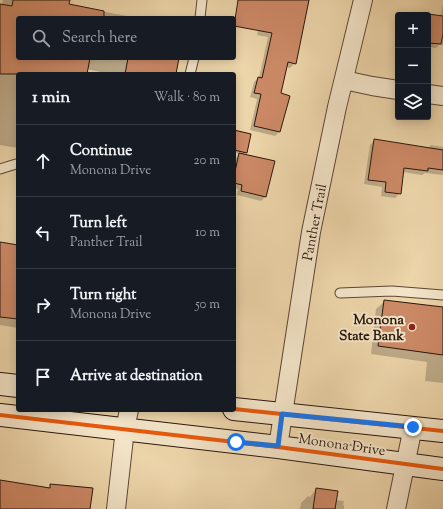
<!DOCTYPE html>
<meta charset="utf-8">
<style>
:root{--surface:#171b24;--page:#242831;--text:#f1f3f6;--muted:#9ea1a6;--line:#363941}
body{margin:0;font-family:"Sorts Mill Goudy",serif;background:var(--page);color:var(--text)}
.controls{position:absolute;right:12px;top:12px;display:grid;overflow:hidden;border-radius:4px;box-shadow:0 2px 10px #0003}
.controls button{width:36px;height:36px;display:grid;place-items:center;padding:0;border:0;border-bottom:1px solid var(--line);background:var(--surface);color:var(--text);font:20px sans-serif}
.stop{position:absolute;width:12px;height:12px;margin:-9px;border:3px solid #1a73e8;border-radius:50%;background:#fff}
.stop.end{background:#1a73e8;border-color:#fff;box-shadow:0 1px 4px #0008}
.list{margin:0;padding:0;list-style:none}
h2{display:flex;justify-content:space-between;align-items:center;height:52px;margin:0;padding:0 16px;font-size:17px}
h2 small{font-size:13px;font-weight:400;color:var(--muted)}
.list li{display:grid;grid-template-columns:26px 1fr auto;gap:12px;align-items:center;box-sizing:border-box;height:72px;padding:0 16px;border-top:1px solid var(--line)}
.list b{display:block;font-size:15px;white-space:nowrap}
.list p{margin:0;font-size:13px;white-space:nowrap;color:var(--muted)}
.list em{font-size:13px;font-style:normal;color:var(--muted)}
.icon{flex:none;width:22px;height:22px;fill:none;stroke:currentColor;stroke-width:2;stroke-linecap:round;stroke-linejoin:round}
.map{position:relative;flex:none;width:443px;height:509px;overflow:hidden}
.search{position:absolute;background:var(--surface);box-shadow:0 2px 10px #0003;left:16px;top:16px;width:220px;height:44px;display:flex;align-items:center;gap:10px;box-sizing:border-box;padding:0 14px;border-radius:4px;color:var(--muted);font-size:15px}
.panel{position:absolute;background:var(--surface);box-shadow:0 2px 10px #0003;left:16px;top:72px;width:220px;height:340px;border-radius:4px}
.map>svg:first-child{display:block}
</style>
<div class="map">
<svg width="443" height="509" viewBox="0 0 443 509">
<rect width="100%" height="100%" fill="#edd5aa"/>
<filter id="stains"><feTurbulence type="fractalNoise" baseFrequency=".005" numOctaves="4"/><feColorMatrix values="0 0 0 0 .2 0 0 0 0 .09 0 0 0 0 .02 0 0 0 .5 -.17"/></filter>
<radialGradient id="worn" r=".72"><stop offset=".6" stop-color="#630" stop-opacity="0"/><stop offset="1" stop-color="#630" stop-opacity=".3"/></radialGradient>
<g fill="#0003">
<path d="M3 0H69L68 5 138 18H18V58H178L175 74H111L86 69V74H18V148L0 145V5H2Z"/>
<path d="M264 0H309L295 63 290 68 286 67 280 94 279 132 275 136 250 130 257 99 250 97 254 82 258 78H259L268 37 257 35Z"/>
<path d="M443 5V45H439L436 48 428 47V15L440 17Z"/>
<path d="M409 13 427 15H407Z"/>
<path d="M142 16 154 18H139Z"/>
<path d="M234 131 246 153 243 155 266 196 261 201 237 195 238 189 234 188V162L235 159 240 154 234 152Z"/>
<path d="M374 141 428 148 431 145 443 147V175L425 173 422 175 403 172 400 193 395 198 381 196 382 187 364 184 370 145Z"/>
<path d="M0 243 18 246V328L0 325Z"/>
<path d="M385 301 443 308V383L425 381 427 362 371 354 376 309Z"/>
<path d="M316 489 335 500 344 501 343 505H344V509H300L301 503 308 496 310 497Z"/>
</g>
<g fill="#cc8966" stroke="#2b170d">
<path d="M13 0H70L69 4 104 11V18H18V58H90L87 74H0V4L12 6Z"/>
<path d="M238 0H309L296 64 288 62 281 93 290 96 280 132 254 126 261 94 254 93 258 77 262 78 272 33 234 26Z"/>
<path d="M428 14 443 16V34L441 44 428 43Z"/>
<path d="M128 58H179L176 74H125Z"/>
<path d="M234 130 251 134 247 153 234 150Z"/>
<path d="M374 139 443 150V170L428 168V171L404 168 401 194 385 192 386 182 368 180Z"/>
<path d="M239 153 275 161 266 197 241 191 242 185 234 183V176Z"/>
<path d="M0 242 18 245V319L0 317Z"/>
<path d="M384 300 443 307V355L378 346Z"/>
<path d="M0 480 50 488V484L93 488 90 509H0Z"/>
<path d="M316 488 338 491 335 509H313Z"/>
</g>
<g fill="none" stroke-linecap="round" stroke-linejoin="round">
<g stroke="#5c4634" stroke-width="11">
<g id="lane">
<path d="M200 18 202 0"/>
<path d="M190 74 194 58"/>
<path d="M0 169 16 164H18"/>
<path d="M340 293 392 291 443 295"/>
</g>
</g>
<g stroke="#5c4634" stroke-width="20">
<g id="street">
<path d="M344 80 372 86 398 90"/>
<path d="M428 94 443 96"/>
<path d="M278 447 283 414 311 232 337 107 363 0"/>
<path d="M116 509 125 429 129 410"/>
<path d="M396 509 413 427"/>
</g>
</g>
<g stroke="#2b170d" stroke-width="24">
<g id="secondary">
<path d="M0 384 18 386"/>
<path d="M234 409 443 431"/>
<path d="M0 415 278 447 443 469"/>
</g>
</g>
<use href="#lane" stroke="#f3e4c8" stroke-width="9"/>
<use href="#street" stroke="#f3e4c8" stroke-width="18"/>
<use href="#secondary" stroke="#f3e4c8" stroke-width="22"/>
<g stroke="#f3e4c8" stroke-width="6">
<g id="cycleway">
<path d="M234 409 443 431"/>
<path d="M0 415 278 447 443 469"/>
</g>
</g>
<use href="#cycleway" stroke="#e8590c" stroke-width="4"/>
</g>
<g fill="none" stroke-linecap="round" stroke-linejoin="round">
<path stroke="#1a73e8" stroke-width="5" d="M236 442 278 446 282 414 413 427"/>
</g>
<circle fill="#8f2418" stroke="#f3e4c8" stroke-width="1.5" cx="412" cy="327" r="4"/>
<g text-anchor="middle" stroke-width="4" stroke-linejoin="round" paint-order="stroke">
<g font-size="14" fill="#2b170d" stroke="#f3e4c8">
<text transform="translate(314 222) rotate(-79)" y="5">Panther Trail</text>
<text transform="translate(342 444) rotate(8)" y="5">Monona Drive</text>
</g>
<g font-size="14" font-weight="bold" fill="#2b170d" stroke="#f3e4c8" text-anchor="end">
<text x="404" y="324">Monona<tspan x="404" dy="16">State Bank</tspan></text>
</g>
</g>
<rect width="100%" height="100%" filter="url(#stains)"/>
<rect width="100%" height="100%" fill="url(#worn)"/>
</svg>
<div class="controls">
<button>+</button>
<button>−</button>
<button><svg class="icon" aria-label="layers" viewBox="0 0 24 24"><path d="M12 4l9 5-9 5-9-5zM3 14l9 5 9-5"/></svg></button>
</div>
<div class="stop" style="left:236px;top:442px"></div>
<div class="stop end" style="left:413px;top:427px"></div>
<div class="search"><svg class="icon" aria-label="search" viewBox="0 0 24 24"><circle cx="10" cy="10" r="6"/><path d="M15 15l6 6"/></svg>Search here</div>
<section class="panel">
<h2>1 min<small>Walk · 80 m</small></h2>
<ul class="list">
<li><svg class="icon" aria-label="ahead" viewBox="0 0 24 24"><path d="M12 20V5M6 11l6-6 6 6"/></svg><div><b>Continue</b><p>Monona Drive</p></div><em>20 m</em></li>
<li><svg class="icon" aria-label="left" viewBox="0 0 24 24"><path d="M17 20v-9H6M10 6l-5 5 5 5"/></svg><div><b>Turn left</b><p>Panther Trail</p></div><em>10 m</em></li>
<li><svg class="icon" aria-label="right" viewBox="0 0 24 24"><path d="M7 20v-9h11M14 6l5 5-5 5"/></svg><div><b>Turn right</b><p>Monona Drive</p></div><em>50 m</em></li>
<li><svg class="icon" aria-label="arrive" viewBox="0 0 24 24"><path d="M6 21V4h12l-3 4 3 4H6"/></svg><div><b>Arrive at destination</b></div></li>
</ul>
</section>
</div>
